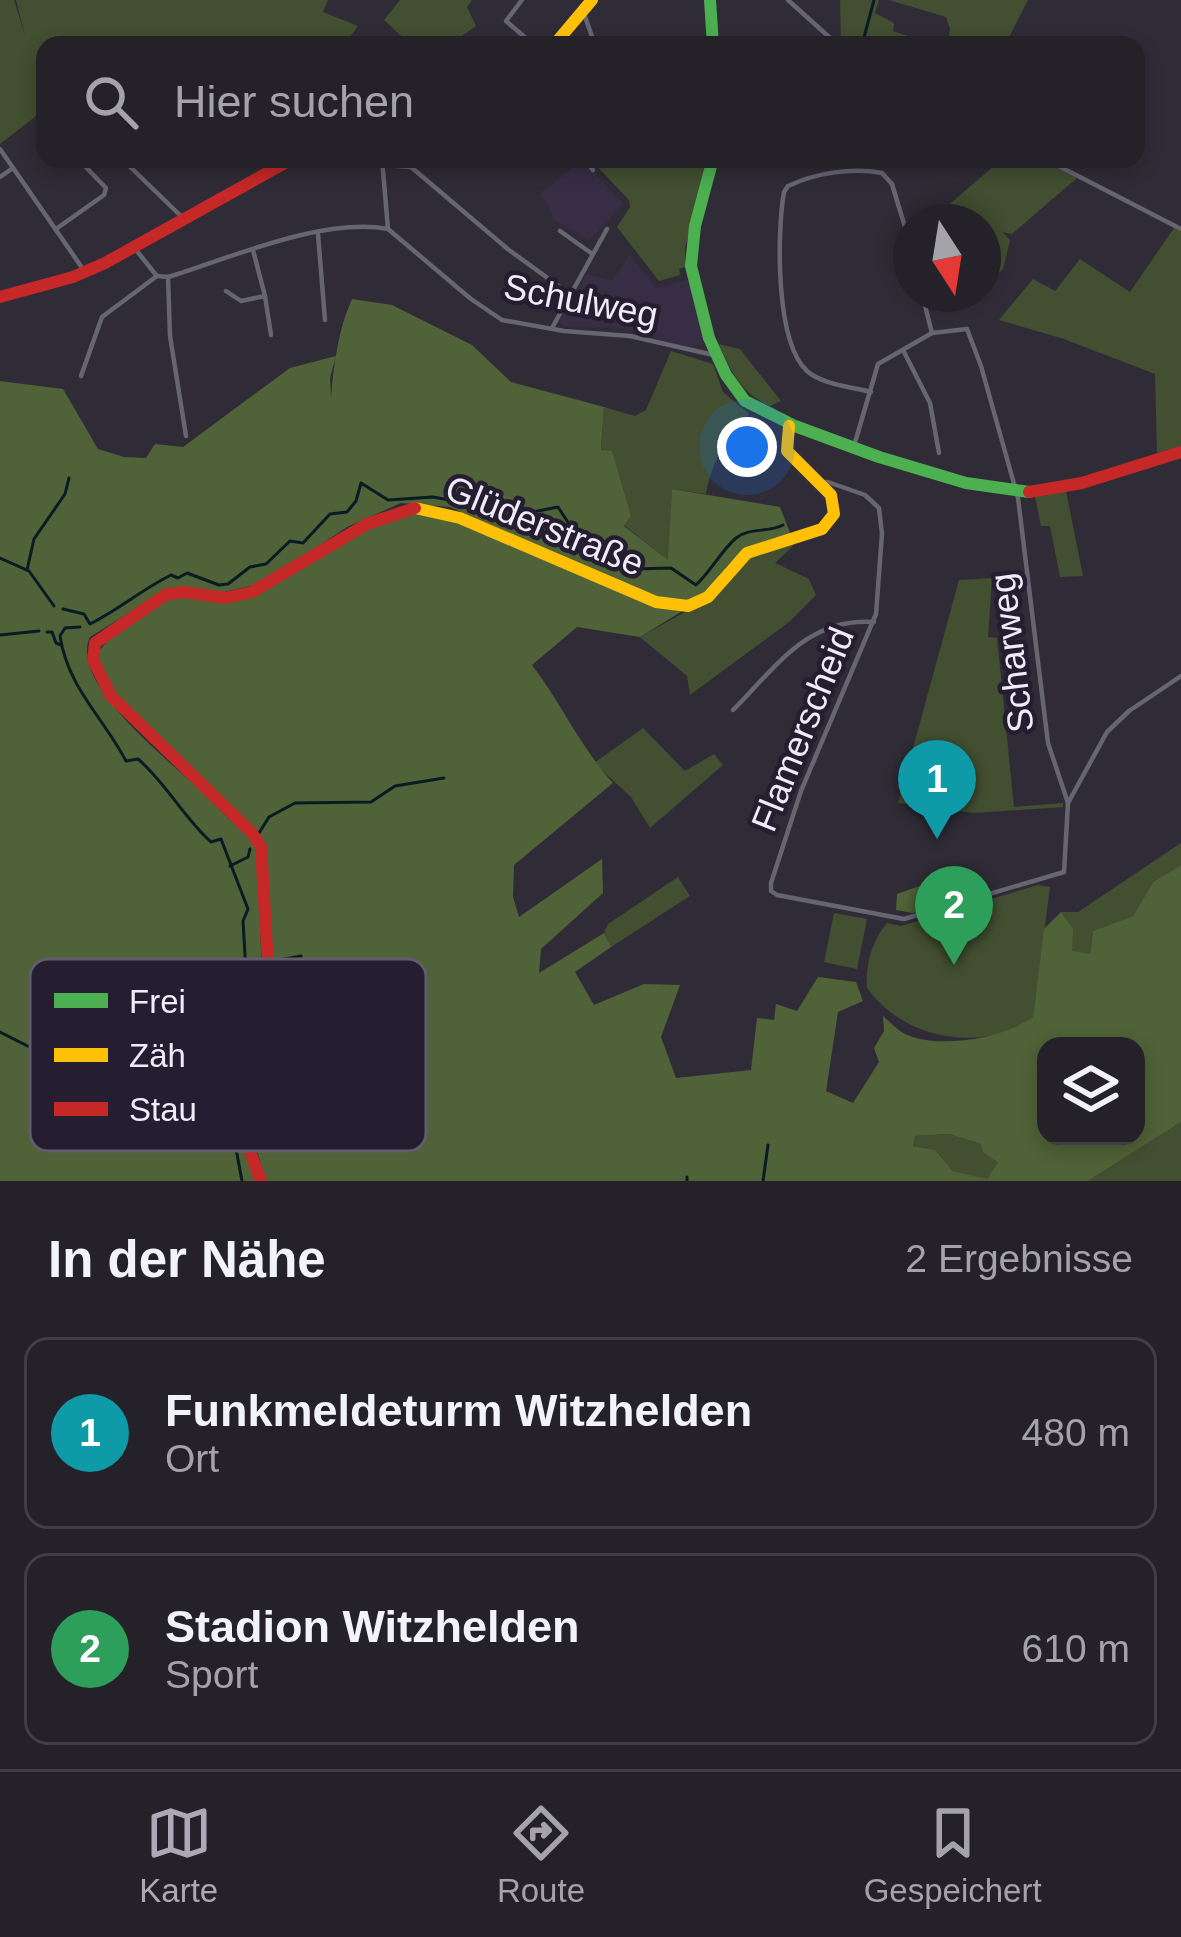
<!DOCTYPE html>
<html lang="de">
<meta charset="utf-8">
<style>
:root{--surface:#242129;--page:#302e35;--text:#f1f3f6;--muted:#a3a3a8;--line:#413e46;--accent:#ada8b5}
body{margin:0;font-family:Helvetica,sans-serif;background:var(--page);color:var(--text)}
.controls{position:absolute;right:36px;bottom:36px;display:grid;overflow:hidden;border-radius:24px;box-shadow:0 6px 18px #0003}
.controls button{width:108px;height:108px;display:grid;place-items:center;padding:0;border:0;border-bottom:3px solid var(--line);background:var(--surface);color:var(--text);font:60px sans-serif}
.compass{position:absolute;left:893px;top:204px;width:108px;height:108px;border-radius:50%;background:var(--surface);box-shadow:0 6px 18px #0003;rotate:168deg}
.you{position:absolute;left:747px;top:447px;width:42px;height:42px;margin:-30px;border:9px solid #fff;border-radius:50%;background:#1a73e8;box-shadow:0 0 0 18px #1a73e833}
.badge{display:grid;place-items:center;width:78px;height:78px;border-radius:50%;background:var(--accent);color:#fff;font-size:39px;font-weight:700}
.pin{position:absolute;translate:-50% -99px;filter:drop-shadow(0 3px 6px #0008)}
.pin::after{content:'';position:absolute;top:63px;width:42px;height:36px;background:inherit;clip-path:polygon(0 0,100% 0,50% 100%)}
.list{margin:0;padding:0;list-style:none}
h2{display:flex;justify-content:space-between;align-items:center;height:156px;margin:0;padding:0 48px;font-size:51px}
h2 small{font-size:39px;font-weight:400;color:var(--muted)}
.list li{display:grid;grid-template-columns:78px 1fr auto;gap:36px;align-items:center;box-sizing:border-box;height:192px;margin:0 24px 24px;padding:0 24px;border:3px solid var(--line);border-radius:24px}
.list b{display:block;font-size:45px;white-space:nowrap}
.list p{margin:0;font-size:39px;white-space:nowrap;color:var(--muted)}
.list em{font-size:39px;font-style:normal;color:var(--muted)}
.icon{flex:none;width:66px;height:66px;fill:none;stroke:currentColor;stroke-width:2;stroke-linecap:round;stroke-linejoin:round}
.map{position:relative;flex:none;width:1181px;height:1181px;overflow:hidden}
.search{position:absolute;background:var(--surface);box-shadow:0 6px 18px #0003;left:36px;right:36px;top:36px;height:132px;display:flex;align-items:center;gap:30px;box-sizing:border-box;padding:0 42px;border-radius:24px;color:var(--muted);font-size:45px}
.sheet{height:588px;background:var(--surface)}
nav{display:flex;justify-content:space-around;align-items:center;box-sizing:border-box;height:168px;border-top:3px solid var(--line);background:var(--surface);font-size:33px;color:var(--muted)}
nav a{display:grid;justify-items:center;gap:6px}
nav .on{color:var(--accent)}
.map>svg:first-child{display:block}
</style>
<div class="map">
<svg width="1181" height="1181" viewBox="0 0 1181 1181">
<rect width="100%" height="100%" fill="#302c37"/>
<g fill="#372e46">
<path d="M581 161 623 203 589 241 553 219 550 207 539 194Z"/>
<path d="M630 255 656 288 688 280 705 333 704 344 687 347 623 328 564 326 559 322 587 274 612 281Z"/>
</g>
<g fill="#424f30">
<path d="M0 0H14L25 35 16 0H328L323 12 358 26 344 45H45V75L40 72 45 78V109L0 144Z"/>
<path d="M400 0H472L467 7 476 26 449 45H411L384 20Z"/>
<path d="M840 0H879L875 13 894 23 893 31 935 45H841Z"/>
<path d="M889 0H1028L1005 45 983 38 980 45H948L950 29 946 17Z"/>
<path d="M590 159H708L685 248 686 267 679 269 680 275 659 281 617 227 630 207 629 200Z"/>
<path d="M1002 159H1040L1077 178 1012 234 1002 232 1010 240 1003 269 983 285V252L995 239 983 248V222H939L937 215Z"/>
<path d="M1174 228 1181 232V446L1157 453 1155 374 1064 339 999 320 1033 279 1055 291 1080 259 1130 292Z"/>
<path d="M719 344 740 349 781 401 770 406C741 393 731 372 719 344Z"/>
<path d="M671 351 713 364 723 392 749 414C726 438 712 461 706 494L672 489 669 561 624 525 631 515 612 452 601 451 604 407 635 416 646 410Z"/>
<path d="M1066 491 1083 576 1060 577 1050 526H1041L1035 497Z"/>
<path d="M795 544 775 563 809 579 816 595 789 622 690 695 687 676 640 637 712 597 747 557Z"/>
<path d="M992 578 988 637 997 638 1014 807 1063 803V807L974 813 898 803 959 580Z"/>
<path d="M643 728 685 771 714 754 723 765 650 828 631 797 594 763Z"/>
<path d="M1181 843V865L1153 882 1133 916 1093 931 1090 954 1072 952 1061 912H1078Z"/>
<path d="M678 877 690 896 611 947 604 933 608 924Z"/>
<path d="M1038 885 1050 887 1033 1018C979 1054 904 1039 867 988 865 966 872 940 887 923L901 926Z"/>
<path d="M834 913 867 919 857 969 824 962Z"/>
<path d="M1181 1122V1181H1088Z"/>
<path d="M949 1134 981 1144 984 1152 999 1164 987 1180 953 1171 935 1150 913 1146 915 1136Z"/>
</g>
<g fill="#506237" fill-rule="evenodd">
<path d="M352 299 392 305 472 345 511 382 604 407 601 450 612 451 631 515 624 526 668 560 672 489 780 507 792 538C777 541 759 542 745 551 707 574 716 611 659 599L450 507 401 503 347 527 263 583 220 593 169 588 90 637C68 683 170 761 200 790 216 805 230 822 248 835L257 852 262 975 248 1028 236 1112 257 1181H0V381L63 389 98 449 124 457 146 458 155 444 183 447 290 368 336 356 330 378 331 397C334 363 338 330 352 299Z"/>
<path d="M411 512 451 518 650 603 684 610 640 637 577 627 532 665C561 703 581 748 613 783L514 865 513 897 519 917 602 859 603 893 541 949 539 973 604 933 611 947 575 972 594 1005 644 984 680 985 661 1037 676 1078 751 1070 757 1018 774 1020 776 1004 797 1011 818 977 856 982 863 1001 838 1012 826 1091 853 1103 879 1062 874 1048 884 1031 883 1016C890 1022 898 1031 907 1035 941 1049 1004 1038 1033 1017L1044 929 1061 912 1073 929 1072 951 1090 954 1093 931 1133 916 1153 882 1181 865V1122L1088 1181H266L244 1108 256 1032 271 974 266 847C258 830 242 817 228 804 182 760 115 718 96 654L112 636 169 598 185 596 221 602 256 596 373 525ZM1046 1046H1136V1136H1046ZM949 1134 981 1144 983 1152 998 1163 987 1179 953 1171 935 1150 913 1146 915 1136Z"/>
<path d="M962 871 966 884 960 900 913 913 896 910 897 894Z"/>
</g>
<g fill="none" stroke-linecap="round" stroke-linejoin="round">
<g stroke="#091c24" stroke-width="3">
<path d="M862 45 874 0"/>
<path d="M0 558 29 571 54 606"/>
<path d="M27 570 34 539 65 494 69 478"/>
<path d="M63 609 84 614 90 624C119 609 143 589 171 575L178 578 187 573 219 585 228 584 250 567 266 564 290 541 303 543 330 514 347 512 356 501 361 483 388 500 433 497 460 502 474 498 504 509 513 504 533 512 558 507 577 536 573 547 577 552 584 549 599 559 634 569 671 568 696 585C711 571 721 551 736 538 750 527 768 533 783 525"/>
<path d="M80 627 65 628 60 636C68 688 103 717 126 761L138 759C167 784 183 817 211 842L221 839 248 909 243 921 247 989 239 1019 237 1052 229 1062 223 1098 224 1124 237 1154 242 1181"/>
<path d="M47 632H52L56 643 61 645"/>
<path d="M0 635 39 631"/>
<path d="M259 833 269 817 295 803 371 802 395 786 444 778"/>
<path d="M230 866 248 857 250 849"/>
<path d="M274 961 301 956"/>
<path d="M245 968 261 966"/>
<path d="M0 1032 79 1072H122L213 1092 223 1098"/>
<path d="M687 1181V1177"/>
<path d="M763 1181 768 1145"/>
</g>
<g stroke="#666572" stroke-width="4.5">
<path d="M522 0 506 21 534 45"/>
<path d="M788 0 838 45"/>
<path d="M583 11 595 45"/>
<path d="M0 149 85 272"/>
<path d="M122 159 183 218"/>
<path d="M382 159 388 229 471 299 502 320 564 331 630 336 718 356"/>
<path d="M584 159 593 170"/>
<path d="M1045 159 1181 229"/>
<path d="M383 165 411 167 509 250 571 295"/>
<path d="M0 177 13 168"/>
<path d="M56 229 104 195 106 188 78 159"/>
<path d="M560 231 591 253"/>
<path d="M318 234 325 320"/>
<path d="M133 246 156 275"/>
<path d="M157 276 168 277C230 258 323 217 388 229"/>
<path d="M168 277 170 336 186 436"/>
<path d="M226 291 241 301 265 296 253 250"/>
<path d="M922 294 932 333"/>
<path d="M265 296 271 335"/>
<path d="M552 328 607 229"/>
<path d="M904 352 930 403 939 453"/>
<path d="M81 376 102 317 157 276"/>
<path d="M871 392C852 387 821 384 807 371 775 342 777 232 784 192L788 186C816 173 852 167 882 173L892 184 911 247"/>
<path d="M854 446 878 364 932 333 967 329 981 366 1018 498 1048 743 1068 803"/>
<path d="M821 483 828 482 865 495 879 508 882 534 876 614 801 791 771 883V891L777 895 904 919 1064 872 1068 803 1107 732 1129 711 1181 676"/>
<path d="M733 710C776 667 808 617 874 622"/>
</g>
<g stroke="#4caf50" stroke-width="12">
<path d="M710 0 713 45"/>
<path d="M713 159 695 226 691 266 709 338 726 375 745 401 795 426 879 457 966 483 1029 492"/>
</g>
<g stroke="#ffc107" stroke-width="12">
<path d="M554 45 592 0"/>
<path d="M415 508 460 518 656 602 688 606 708 597 747 553 822 529 834 514 831 495 787 451 789 426"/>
</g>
<g stroke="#c62828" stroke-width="12">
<path d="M0 297 73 277 105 263 292 159"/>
<path d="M1029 492 1082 483 1181 452"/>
<path d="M261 1181 246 1141 240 1110 268 964 261 847 252 833 111 696 93 660 95 643 165 595 183 592 225 598 252 592 367 524 415 508"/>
</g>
</g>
<g text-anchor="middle" stroke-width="9" stroke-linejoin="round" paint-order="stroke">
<g font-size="36" fill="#f0ebf9" stroke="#251e31">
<text transform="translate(581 300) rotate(11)" y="13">Schulweg</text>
<text transform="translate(545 525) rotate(22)" y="13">Glüderstraße</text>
<text transform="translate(1011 653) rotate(-97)" y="13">Scharweg</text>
<text transform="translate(802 729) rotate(-68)" y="13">Flamerscheid</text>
</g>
</g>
<rect x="30" y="959" width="396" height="192" rx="18" fill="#251e31" stroke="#625c6d" stroke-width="3"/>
<rect x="54" y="993" width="54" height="15" fill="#4caf50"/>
<rect x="54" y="1048" width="54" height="14" fill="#ffc107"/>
<rect x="54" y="1102" width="54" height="14" fill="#c62828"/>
<g font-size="33" fill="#f0ebf9">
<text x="129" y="1013">Frei</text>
<text x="129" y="1067">Zäh</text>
<text x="129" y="1121">Stau</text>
</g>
</svg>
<div class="controls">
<button><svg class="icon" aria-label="layers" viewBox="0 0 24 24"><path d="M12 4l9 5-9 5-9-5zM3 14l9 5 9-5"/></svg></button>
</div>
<svg class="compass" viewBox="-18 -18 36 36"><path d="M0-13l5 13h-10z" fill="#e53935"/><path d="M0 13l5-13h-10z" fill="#a3a3a8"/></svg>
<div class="you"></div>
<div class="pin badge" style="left:937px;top:839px;background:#0f9aa8">1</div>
<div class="pin badge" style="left:954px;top:965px;background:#2e9e5b">2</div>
<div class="search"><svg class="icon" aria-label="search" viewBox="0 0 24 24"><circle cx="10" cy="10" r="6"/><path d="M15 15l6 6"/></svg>Hier suchen</div>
</div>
<section class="sheet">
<h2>In der Nähe<small>2 Ergebnisse</small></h2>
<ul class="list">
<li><span class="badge" style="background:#0f9aa8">1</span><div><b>Funkmeldeturm Witzhelden</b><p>Ort</p></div><em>480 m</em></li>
<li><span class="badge" style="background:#2e9e5b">2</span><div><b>Stadion Witzhelden</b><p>Sport</p></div><em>610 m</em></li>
</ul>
</section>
<nav>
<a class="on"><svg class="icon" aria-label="map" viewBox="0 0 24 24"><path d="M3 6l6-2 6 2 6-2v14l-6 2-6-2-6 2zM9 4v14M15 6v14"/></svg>Karte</a>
<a><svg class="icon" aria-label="directions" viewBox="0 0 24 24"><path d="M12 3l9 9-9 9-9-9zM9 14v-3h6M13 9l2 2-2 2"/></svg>Route</a>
<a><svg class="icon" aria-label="saved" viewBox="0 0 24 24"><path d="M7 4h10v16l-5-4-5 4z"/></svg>Gespeichert</a>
</nav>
